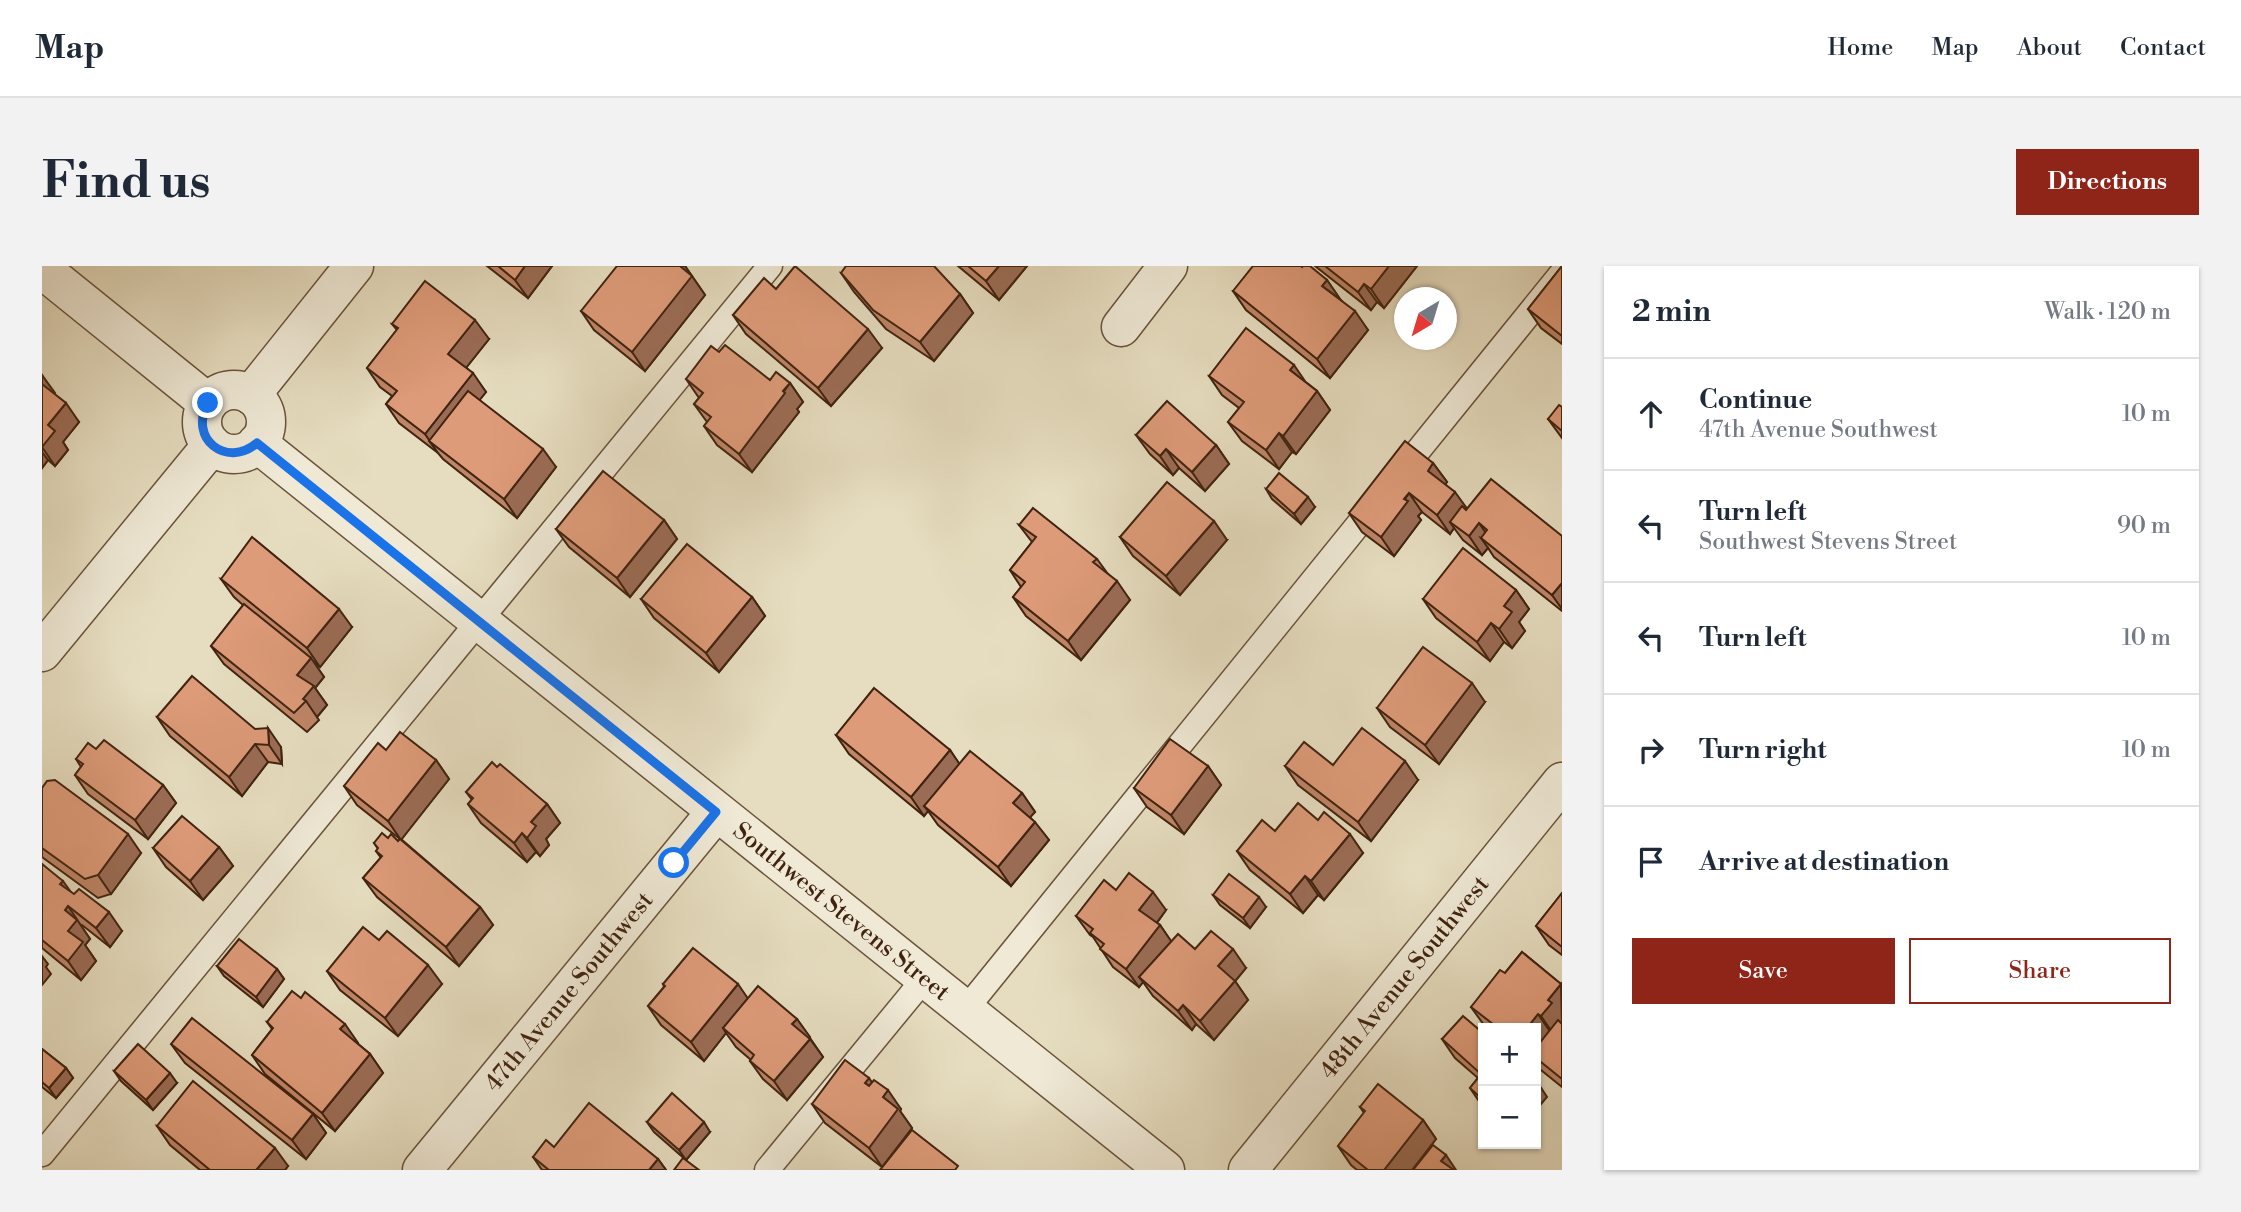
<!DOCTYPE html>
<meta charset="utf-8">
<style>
:root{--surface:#fff;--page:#f2f2f3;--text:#1f2937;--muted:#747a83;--line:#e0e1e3;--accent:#8f2418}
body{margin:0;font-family:"Libre Bodoni",serif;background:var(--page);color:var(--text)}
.controls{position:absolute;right:21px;bottom:21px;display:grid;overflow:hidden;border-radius:0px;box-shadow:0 2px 5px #0004}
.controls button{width:63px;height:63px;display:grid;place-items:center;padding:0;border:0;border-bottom:2px solid var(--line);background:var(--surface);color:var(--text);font:35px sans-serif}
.compass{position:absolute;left:1352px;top:21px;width:63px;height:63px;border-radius:50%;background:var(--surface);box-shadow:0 2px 5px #0004;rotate:218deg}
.stop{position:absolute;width:21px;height:21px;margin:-16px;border:5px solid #1a73e8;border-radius:50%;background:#fff}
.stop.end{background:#1a73e8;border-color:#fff;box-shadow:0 2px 7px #0008}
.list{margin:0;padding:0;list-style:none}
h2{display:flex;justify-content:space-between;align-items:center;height:91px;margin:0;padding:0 28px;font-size:30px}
h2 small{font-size:23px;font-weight:400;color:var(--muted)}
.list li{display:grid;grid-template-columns:46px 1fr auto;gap:21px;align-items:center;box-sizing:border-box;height:112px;padding:0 28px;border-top:2px solid var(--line)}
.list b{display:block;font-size:26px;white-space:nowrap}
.list p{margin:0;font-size:23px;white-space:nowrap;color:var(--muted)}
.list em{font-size:23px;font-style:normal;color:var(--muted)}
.actions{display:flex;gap:14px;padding:21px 28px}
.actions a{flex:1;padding:16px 0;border:2px solid var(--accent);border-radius:0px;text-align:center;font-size:24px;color:var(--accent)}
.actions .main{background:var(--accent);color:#fff}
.icon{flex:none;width:38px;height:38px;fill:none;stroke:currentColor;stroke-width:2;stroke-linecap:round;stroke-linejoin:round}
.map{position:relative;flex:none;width:1520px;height:904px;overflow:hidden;border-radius:0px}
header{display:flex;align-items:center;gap:42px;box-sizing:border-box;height:98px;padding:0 35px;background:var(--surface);border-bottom:2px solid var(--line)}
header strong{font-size:33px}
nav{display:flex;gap:38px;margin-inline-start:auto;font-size:24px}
.intro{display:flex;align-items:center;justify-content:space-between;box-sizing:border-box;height:168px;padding:0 42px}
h1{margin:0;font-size:49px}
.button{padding:18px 32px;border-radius:0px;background:var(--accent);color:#fff;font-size:24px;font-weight:700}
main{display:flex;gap:42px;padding:0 42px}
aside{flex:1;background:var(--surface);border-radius:0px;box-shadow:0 2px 5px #0004}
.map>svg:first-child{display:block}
</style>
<header>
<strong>Map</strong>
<nav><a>Home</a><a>Map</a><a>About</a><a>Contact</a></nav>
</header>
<div class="intro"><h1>Find us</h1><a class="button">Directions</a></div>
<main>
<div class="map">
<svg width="1520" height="904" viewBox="0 0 1520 904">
<rect width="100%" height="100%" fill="#e6ddc0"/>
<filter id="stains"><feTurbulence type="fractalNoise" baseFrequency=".00286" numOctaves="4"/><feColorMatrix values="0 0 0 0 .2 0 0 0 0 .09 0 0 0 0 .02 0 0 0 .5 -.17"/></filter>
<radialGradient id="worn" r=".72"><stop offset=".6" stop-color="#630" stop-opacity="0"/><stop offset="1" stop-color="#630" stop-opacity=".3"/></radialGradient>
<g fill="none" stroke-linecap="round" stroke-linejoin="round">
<g stroke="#6a523b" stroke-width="27">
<g id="lane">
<path d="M924 743 1520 7"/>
<path d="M0 888 728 0"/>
<path d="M725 904 883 712"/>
</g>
</g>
<g stroke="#6a523b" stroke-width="41">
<g id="street">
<path d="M0 3 166 137"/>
<path d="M1079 61 1126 0"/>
<circle cx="192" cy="156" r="32"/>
<path d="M209 129 312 0"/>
<path id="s1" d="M215 177 1123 904"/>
<path d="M0 386 170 179"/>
<path id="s2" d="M380 904 674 546"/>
<path id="s3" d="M1206 904 1520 516"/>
</g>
</g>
<use href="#lane" stroke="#efe9d6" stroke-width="24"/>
<use href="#street" stroke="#efe9d6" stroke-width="38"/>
</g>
<g fill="#bf8568" stroke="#40230f" stroke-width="2">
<path d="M445 0H510L486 32Z"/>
<path d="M643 0 663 29 603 105 552 64 539 45Z"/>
<path d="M916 0H985L957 34Z"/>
<path d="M1273 0H1375L1342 42 1335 36 1329 44Z"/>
<path d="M1520 0V78L1499 62 1486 43Z"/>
<path d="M799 7 918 28 931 47 892 95 844 63 812 26Z"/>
<path d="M1285 14 1298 33 1326 64 1288 112 1204 44 1191 25Z"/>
<path d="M734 23 840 82 789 140 704 68 691 49Z"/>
<path d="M350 58 447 73 424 101 444 126 437 134 514 201 475 252 401 193 396 187 357 157 344 138 350 130 338 121 325 102 355 64Z"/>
<path d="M677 86 728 114 748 117 761 136 755 143 757 146 710 206 675 179 662 160 665 156 652 138 657 132 644 113Z"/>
<path d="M0 109 12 128 37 156 21 176 26 184 13 200 6 194 0 202Z"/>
<path d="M1167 110 1265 117 1275 125 1288 144 1254 188 1250 186 1237 203 1200 175 1186 156 1197 142 1180 129Z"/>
<path d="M1520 141V172L1506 153Z"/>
<path d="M1094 169 1174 179 1187 198 1163 225 1137 202 1131 209 1108 188Z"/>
<path d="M1391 197 1405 216 1403 218 1425 243 1520 270V345L1452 291 1446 282 1440 289 1421 274 1412 262 1408 268 1380 246 1376 250 1379 254 1352 290 1320 266 1307 247Z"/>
<path d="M1224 223 1273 241 1259 258 1230 233Z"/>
<path d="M622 254 635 273 588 331 527 281 514 263Z"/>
<path d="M977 259 1055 293 1066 308 1088 334 1039 394 984 350 971 331 979 321 968 304 990 276Z"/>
<path d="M1078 271 1185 274 1138 329 1091 290Z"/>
<path d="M179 313 310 361 278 401 270 394 282 411 273 422 285 439 275 451 277 454 265 466 182 398 169 380 201 339 192 331Z"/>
<path d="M1474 324 1487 343 1477 356 1483 365 1470 382 1462 376 1448 395 1394 352 1381 333Z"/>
<path d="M710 331 723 350 677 406 612 352 599 333Z"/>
<path d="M1443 436 1397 498 1348 461 1335 442Z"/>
<path d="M115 451 213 463 239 481 240 498 226 496 200 530 128 470Z"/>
<path d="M794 469 908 484 917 498 980 527 993 546 988 551 1007 574 969 620 896 559 886 545 882 550 807 488Z"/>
<path d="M54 483 121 519 134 537 106 573 46 528 33 509 39 501 34 493Z"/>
<path d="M344 484 394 494 407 513 359 573 438 641 451 659 417 700 335 631 321 612 339 592 334 585 336 583 332 577 346 572 356 575 358 573 315 539 302 520Z"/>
<path d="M1291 499 1376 514 1329 575 1256 519 1243 500Z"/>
<path d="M1166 500 1179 519 1142 568 1105 541 1092 522Z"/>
<path d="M455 501 505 538 518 557 504 573 507 579 498 590 494 586 485 596 439 557 426 538 430 534 424 526Z"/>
<path d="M0 522 99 587 69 628 56 632 0 591Z"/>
<path d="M1276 554 1321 587 1282 634 1276 629 1261 647 1208 604 1195 585 1233 565Z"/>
<path d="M177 581 191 600 161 634 124 601 111 582Z"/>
<path d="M0 598 29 627 80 665 68 681 40 659 39 660 48 673 43 679 54 695 39 714 0 682Z"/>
<path d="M1520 627V689L1507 679 1494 660Z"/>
<path d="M1171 629 1224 641 1208 662 1178 639Z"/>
<path d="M1124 644 1115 657 1118 659 1129 675 1204 702 1193 715 1206 734 1172 774 1154 758 1150 764 1111 730 1101 716 1097 721 1071 701 1051 671 1048 669 1034 650Z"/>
<path d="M337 674 400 718 356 770 298 724 285 705Z"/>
<path d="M1480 686 1520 719V821L1494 800V762H1446L1442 759 1429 741 1463 707Z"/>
<path d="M175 700 235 703 242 713 221 741 182 710Z"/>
<path d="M621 718 706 733 755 753 781 791 745 834 721 813 708 795 709 794 694 781 684 767 662 795 619 759 606 740 622 721Z"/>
<path d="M225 756 316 777H315L328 788 341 807 293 865 223 808 210 789 230 763Z"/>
<path d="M1441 767V841L1428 822 1436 812 1413 792 1400 773Z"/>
<path d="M129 778 271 848 284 867 264 893 143 797Z"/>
<path d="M0 783 24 802 31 812 14 832 0 821Z"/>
<path d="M72 805 135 817 111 844 79 815Z"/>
<path d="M830 816 859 843 858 845 870 862 840 901 783 857 770 838Z"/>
<path d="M1318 841 1381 854 1394 873 1370 904H1315L1309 899 1296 880 1322 847Z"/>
<path d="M605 856 668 866 644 894 612 866Z"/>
<path d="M115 860 246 900 243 904H158L128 879Z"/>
<path d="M512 881 616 893 624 904H500L491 891Z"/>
</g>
<g fill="#9b6c55" stroke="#40230f" stroke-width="2">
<path d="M483 0H510L486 32 473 14Z"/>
<path d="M637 0H643L663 29 603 105 590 86Z"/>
<path d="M957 0H985L957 34 944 15Z"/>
<path d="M1347 0H1375L1342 42 1329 23Z"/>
<path d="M1285 14 1298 33 1280 20Z"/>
<path d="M1322 18 1335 36 1329 44 1316 26Z"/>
<path d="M918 28 931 47 892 95 878 76Z"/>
<path d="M1313 45 1326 64 1288 112 1275 93Z"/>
<path d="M433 54 447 73 420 107 406 88Z"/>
<path d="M826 63 840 82 789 140 776 122Z"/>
<path d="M1252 99 1265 118 1248 104Z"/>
<path d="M431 107 444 126 399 183 387 175 396 187 383 168Z"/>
<path d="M0 109 13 127 8 133 0 121Z"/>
<path d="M748 117 761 136 755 143 757 146 710 206 697 188Z"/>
<path d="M1275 125 1288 144 1254 188 1241 170Z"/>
<path d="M24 137 37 156 21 176 26 184 13 200 0 181 6 159Z"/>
<path d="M1237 167 1250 186 1237 203 1224 184Z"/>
<path d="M1174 179 1187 198 1163 225 1150 206Z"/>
<path d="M501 183 514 201 475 252 462 233Z"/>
<path d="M1124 183 1137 202 1131 209 1118 190Z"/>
<path d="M0 186 6 194 0 202Z"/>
<path d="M1391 197 1405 216 1399 224 1386 205Z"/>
<path d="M1413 226 1426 244 1408 256 1412 262 1408 268 1395 249Z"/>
<path d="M1367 227 1380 246 1376 250 1379 254 1352 290 1339 271Z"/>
<path d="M1266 231 1273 241 1259 258 1252 248Z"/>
<path d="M622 254 635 273 588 331 575 312Z"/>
<path d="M1172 255 1185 274 1138 329 1124 310Z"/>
<path d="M1437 257 1450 276 1439 272 1446 282 1440 289 1427 270Z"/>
<path d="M1075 315 1088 334 1039 394 1026 375Z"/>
<path d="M1520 317V343L1510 329Z"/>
<path d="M1474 324 1487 343 1477 356 1483 365 1470 382 1457 363 1462 340Z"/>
<path d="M710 331 723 350 677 406 664 387Z"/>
<path d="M297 343 310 361 278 401 265 382Z"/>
<path d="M1449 357 1462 376 1448 395 1435 376Z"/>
<path d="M269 392 282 411 273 422 285 439 275 451 264 435 261 433 255 409Z"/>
<path d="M1430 417 1443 436 1397 498 1383 479Z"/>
<path d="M226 462 239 481 240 498 227 479Z"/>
<path d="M213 478 226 496 200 530 187 511Z"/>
<path d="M908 484 921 503 882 540 886 545 882 550 869 531Z"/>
<path d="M394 494 407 513 359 574 346 555Z"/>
<path d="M1363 495 1376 514 1329 575 1316 556Z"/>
<path d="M1166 500 1179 519 1142 568 1129 549Z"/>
<path d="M121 519 134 537 106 573 93 554Z"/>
<path d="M980 527 993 546 984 556 971 537Z"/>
<path d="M505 538 518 557 504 573 507 579 498 590 485 572 489 556Z"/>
<path d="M993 556 1007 574 969 620 956 601Z"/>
<path d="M480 567 494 586 485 596 472 577Z"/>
<path d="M86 568 99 587 69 628 56 609Z"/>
<path d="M1308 568 1321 587 1282 634 1269 615Z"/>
<path d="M177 581 191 600 161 634 148 615Z"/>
<path d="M1263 610 1276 629 1261 647 1248 628Z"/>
<path d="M21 615 34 633 18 618Z"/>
<path d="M1111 626 1124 644 1110 663 1097 644Z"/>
<path d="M1217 631 1224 641 1208 662 1201 652Z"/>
<path d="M26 640 48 673 43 679 54 695 39 714 26 695V665L23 644Z"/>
<path d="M438 641 451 659 417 700 404 681Z"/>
<path d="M67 646 80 665 68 681 54 662Z"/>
<path d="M1118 659 1131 678 1097 711 1101 716 1097 721 1084 703Z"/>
<path d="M1191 683 1204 702 1190 719 1176 700Z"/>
<path d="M0 690 6 698 4 701 9 708 0 719Z"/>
<path d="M386 699 400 718 356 770 343 752Z"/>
<path d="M235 703 242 713 221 741 214 731Z"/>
<path d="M1193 715 1206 734 1172 774 1158 755Z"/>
<path d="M696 718 709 737 681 762 684 767 662 795 649 776Z"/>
<path d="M1519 718 1520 760 1512 769 1499 750 1506 734Z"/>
<path d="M1141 739 1154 758 1150 764 1136 745Z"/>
<path d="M1496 748 1509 767 1494 786V762H1485Z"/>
<path d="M755 753 768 771 763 777 750 758Z"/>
<path d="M303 758 316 777 311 782 298 763Z"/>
<path d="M768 773 781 791 745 834 732 815Z"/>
<path d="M328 788 341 807 293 865 280 847Z"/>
<path d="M24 802 31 812 14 832 7 822Z"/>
<path d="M128 807 135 817 111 844 104 834Z"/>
<path d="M827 812 840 831 823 817Z"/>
<path d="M1494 814 1505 831 1494 844Z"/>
<path d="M846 824 859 843 858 845 870 862 840 901 827 882 841 831Z"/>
<path d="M271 848 284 867 264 893 250 874Z"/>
<path d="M1381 854 1394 873 1370 904H1342Z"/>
<path d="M662 856 668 866 644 894 637 884Z"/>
<path d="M233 882 246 900 243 904H216L215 903Z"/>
<path d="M1404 889 1414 904H1406L1399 895Z"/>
<path d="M616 893 624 904H607Z"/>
</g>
<g fill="#de9b79" stroke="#40230f" stroke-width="2">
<path d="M456 0H483L473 14Z"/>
<path d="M575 0H638L650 10 590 86 539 45Z"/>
<path d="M753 0 826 63 776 122 691 49 722 12 734 23Z"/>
<path d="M804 0H892L918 28 878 76 831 44 799 7Z"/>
<path d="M926 0H957L944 15Z"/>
<path d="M1211 0H1259L1260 1 1261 0H1268L1285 14 1280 20 1313 45 1275 93 1191 25Z"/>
<path d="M1283 0H1347L1329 23 1322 18 1316 26Z"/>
<path d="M1520 0V70L1486 43Z"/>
<path d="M383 15 433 54 406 88 431 107 383 168 344 138 355 125 325 102 356 62 350 58Z"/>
<path d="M1204 62 1252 99 1248 104 1275 125 1241 170 1237 167 1224 184 1186 156 1202 136 1167 110Z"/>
<path d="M683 79 728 114 734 106 748 117 741 125 743 127 697 188 662 160 669 151 652 138 661 127 644 113 669 80 677 86Z"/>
<path d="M0 118 24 137 6 159 13 165 0 181Z"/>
<path d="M426 125 501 183 462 233 387 175Z"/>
<path d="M1125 135 1174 179 1150 206 1124 183 1118 190 1094 169Z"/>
<path d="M1517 139 1520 141V165L1506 153Z"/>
<path d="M1363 175 1391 197 1386 205 1413 226 1395 249 1367 227 1362 233 1366 235 1339 271 1307 247Z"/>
<path d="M561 205 622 254 575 312 514 263Z"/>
<path d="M1237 207 1266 231 1252 248 1224 223Z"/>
<path d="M1449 213 1520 270V317L1510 329 1439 272 1445 264 1437 257 1427 270 1408 256 1420 240 1424 244Z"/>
<path d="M1125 216 1172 255 1124 310 1078 271Z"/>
<path d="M991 242 1055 293 1051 296 1075 315 1026 375 971 331 983 316 968 304 994 271 977 259Z"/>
<path d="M210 271 297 343 265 382 179 313Z"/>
<path d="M645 278 710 331 664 387 599 333Z"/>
<path d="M1421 282 1474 324 1462 340 1470 346 1457 363 1449 357 1435 376 1381 333Z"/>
<path d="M202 338 269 392 255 409 272 420 261 433 264 435 252 447 169 380Z"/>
<path d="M1381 381 1430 417 1383 479 1335 442Z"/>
<path d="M150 410 213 463 226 462 227 479 213 478 187 511 115 451Z"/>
<path d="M832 422 908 484 869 531 794 469Z"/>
<path d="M1320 462 1363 495 1316 556 1243 500 1262 476 1291 499Z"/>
<path d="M358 466 394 494 346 555 302 520 336 477 344 484Z"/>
<path d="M1128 473 1166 500 1129 549 1092 522Z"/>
<path d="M62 474 121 519 93 554 33 509 41 498 34 493 46 477 54 483Z"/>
<path d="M928 485 980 527 971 537 993 556 956 601 882 540Z"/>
<path d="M450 496 455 501 458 498 505 538 489 556 494 560 485 572 480 567 472 577 426 538 431 532 424 526Z"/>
<path d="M13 514 86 568 56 609 43 613 0 582V522L5 515Z"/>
<path d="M1256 537 1276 554 1282 546 1308 568 1269 615 1263 610 1248 628 1195 585 1220 554 1233 565Z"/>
<path d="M140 550 177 581 148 615 111 582Z"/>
<path d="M340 567 346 572 349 568 356 575 358 573 438 641 404 681 321 612 340 590 334 585 336 582 332 577Z"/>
<path d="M0 598 21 615 18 618 32 628 37 623 67 646 54 662 26 640 23 644 35 654 26 665 41 676 26 695 0 674Z"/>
<path d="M1087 607 1111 626 1097 644 1118 659 1084 703 1058 683 1062 678 1048 667 1051 663 1034 650 1062 614 1074 624Z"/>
<path d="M1187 608 1217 631 1201 652 1171 629Z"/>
<path d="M1520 627V681L1494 660Z"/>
<path d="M321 661 337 674 345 665 386 699 343 752 285 705Z"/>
<path d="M1169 665 1191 683 1176 700 1193 715 1158 755 1141 739 1136 745 1097 711 1136 668 1153 683Z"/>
<path d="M197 673 235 703 214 731 175 700Z"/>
<path d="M651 682 696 718 649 776 606 740 623 720 621 718Z"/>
<path d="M1480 686 1519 718 1506 734 1510 737 1499 750 1496 748 1485 762H1456L1429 741 1458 704 1463 707Z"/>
<path d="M716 720 755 753 750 758 768 773 732 815 708 795 712 789 681 762Z"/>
<path d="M250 725 259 732 263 726 303 758 298 763 328 788 280 847 210 789 231 762 225 756Z"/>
<path d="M1421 750 1441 767V834L1428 822 1439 808 1400 773Z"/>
<path d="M150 752 271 848 250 874 129 778Z"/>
<path d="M1516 754 1520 758V813L1494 792V777L1496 779Z"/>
<path d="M96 778 128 807 104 834 72 805Z"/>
<path d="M0 783 24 802 7 822 0 816Z"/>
<path d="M803 794 827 812 823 817 827 820 832 814 846 824 841 831 856 843 827 882 770 838Z"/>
<path d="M151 815 233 882 215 903 217 904H168L115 860Z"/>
<path d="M1336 818 1381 854 1342 904H1326L1296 880 1323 845 1318 841Z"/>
<path d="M630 827 662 856 637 884 605 856Z"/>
<path d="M547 837 616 893 607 904H507L491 891 504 874 512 881Z"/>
<path d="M870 864 916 900 913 904H838Z"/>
<path d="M1391 879 1404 889 1399 895 1412 904H1371Z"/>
<path d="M641 892 657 904H632Z"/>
</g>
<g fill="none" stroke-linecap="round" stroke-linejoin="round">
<path stroke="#1a73e8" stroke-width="9" d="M166 137C146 172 184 203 215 177L674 546 632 597"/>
</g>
<g text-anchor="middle" stroke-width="6" stroke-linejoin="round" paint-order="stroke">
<g font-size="24" fill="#40230f" stroke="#efe9d6">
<text dy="8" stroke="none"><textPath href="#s1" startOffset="749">Southwest Stevens Street</textPath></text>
<text dy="8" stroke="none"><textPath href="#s3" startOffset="248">48th Avenue Southwest</textPath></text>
<text dy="8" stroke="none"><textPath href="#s2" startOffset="231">47th Avenue Southwest</textPath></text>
</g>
</g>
<rect width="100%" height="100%" filter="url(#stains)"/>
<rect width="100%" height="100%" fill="url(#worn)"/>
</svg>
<div class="controls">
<button>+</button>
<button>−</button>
</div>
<svg class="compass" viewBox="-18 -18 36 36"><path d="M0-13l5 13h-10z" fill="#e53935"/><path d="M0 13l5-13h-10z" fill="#747a83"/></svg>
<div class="stop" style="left:632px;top:597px"></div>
<div class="stop end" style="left:166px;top:137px"></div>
</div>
<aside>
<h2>2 min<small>Walk · 120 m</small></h2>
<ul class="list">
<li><svg class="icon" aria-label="ahead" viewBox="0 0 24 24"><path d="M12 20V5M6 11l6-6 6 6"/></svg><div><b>Continue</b><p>47th Avenue Southwest</p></div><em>10 m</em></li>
<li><svg class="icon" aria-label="left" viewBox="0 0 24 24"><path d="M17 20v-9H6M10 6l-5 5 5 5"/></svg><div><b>Turn left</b><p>Southwest Stevens Street</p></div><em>90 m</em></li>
<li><svg class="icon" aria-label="left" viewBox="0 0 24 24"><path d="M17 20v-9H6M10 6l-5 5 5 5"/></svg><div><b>Turn left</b></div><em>10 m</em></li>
<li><svg class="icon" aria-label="right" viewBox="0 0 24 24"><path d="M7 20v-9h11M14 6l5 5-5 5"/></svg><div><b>Turn right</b></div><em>10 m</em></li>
<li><svg class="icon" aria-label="arrive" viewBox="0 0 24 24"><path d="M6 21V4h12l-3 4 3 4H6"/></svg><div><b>Arrive at destination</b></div></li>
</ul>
<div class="actions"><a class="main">Save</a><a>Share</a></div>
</aside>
</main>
